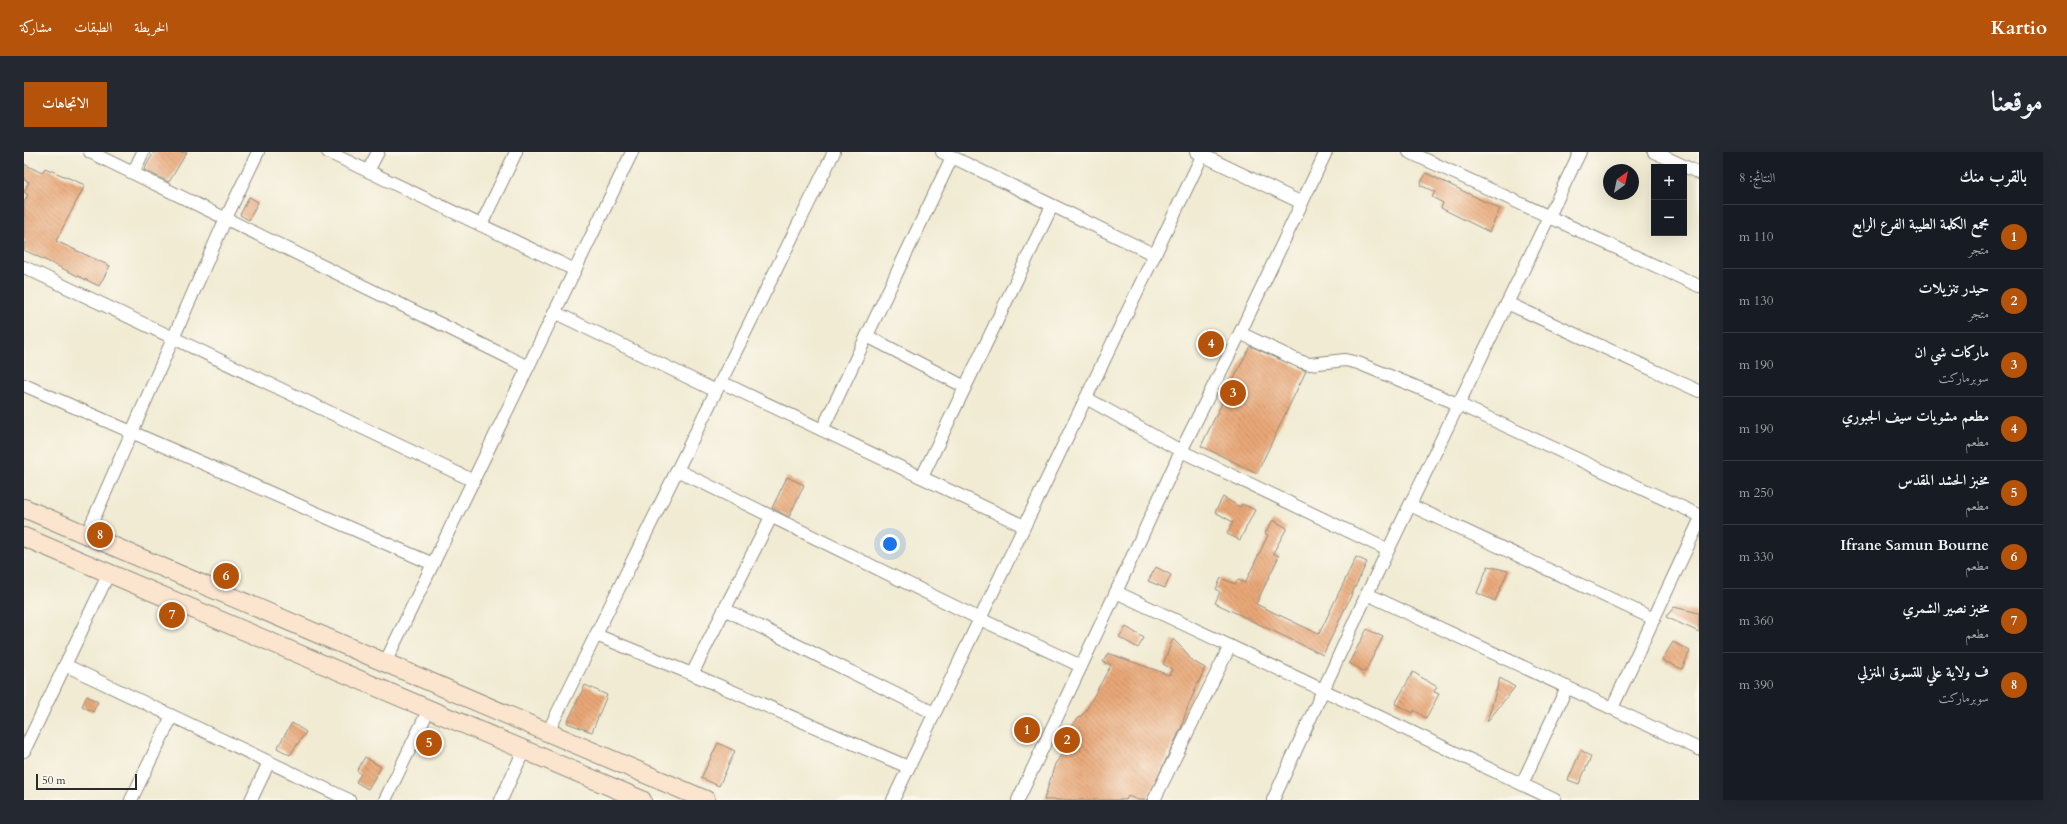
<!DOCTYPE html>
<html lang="ar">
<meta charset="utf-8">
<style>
:root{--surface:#171b24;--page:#242831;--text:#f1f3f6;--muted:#9ea1a6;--line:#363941;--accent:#b45309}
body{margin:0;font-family:Cardo,Amiri,serif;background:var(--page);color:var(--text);direction:rtl}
.controls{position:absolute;right:12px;top:12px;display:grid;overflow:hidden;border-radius:0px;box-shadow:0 4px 16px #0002}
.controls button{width:36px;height:36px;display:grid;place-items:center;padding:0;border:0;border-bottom:1px solid var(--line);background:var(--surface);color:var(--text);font:20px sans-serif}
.compass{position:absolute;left:1579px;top:12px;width:36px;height:36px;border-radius:50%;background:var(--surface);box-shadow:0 4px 16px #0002;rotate:33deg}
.scale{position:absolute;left:12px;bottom:10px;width:101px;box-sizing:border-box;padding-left:4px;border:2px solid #2b2b2b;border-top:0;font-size:11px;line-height:14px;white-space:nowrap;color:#2b2b2b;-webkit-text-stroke:3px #fbf7ec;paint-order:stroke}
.you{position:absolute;left:866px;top:392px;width:14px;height:14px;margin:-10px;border:3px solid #fff;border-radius:50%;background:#1a73e8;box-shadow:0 0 0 6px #1a73e833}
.badge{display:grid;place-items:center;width:26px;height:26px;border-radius:50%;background:var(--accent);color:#fff;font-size:13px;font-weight:700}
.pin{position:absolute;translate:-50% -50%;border:2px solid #fff;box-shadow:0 1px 4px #0006}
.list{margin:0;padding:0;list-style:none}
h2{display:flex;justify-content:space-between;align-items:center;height:52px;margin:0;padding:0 16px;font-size:17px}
h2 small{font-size:13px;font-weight:400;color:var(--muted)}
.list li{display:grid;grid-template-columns:26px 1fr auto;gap:12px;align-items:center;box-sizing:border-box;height:64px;padding:0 16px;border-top:1px solid var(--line)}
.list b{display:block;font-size:15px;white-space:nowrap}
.list p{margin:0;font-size:13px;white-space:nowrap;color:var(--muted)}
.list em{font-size:13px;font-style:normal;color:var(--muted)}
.map{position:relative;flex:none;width:1675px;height:648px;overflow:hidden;direction:ltr;border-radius:0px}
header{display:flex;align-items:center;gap:24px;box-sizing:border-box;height:56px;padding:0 20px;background:var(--accent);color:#fff}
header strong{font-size:19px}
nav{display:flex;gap:22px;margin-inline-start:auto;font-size:14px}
.intro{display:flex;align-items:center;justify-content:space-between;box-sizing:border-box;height:96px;padding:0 24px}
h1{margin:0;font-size:28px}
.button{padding:10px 18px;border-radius:0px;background:var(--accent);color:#fff;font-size:14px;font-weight:700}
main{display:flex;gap:24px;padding:0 24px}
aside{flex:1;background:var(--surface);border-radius:0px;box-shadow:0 4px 16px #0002}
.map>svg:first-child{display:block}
</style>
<header>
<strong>Kartio</strong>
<nav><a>الخريطة</a><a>الطبقات</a><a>مشاركة</a></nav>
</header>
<div class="intro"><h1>موقعنا</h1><a class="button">الاتجاهات</a></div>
<main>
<aside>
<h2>بالقرب منك<small>النتائج: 8</small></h2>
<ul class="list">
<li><span class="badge">1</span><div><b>مجمع الكلمة الطيبة الفرع الرابع</b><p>متجر</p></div><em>110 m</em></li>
<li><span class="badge">2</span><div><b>حيدر تنزيلات</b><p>متجر</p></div><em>130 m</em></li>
<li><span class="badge">3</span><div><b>ماركات شي ان</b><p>سوبرماركت</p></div><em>190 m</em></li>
<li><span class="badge">4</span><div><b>مطعم مشويات سيف الجبوري</b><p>مطعم</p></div><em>190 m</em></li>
<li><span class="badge">5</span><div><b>مخبز الحشد المقدس</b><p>مطعم</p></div><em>250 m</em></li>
<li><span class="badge">6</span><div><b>Ifrane Samun Bourne</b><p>مطعم</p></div><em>330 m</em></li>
<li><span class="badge">7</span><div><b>مخبز نصير الشمري</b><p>مطعم</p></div><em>360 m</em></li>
<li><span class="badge">8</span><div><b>ف ولاية علي للتسوق المنزلي</b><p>سوبرماركت</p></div><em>390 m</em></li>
</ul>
</aside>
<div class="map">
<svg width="1675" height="648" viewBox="0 0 1675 648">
<defs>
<pattern id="building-back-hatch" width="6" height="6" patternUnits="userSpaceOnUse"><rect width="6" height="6" fill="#e9a777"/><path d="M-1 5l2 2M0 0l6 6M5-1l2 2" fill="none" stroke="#bd8862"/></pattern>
</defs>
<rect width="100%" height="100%" fill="#fbf7ec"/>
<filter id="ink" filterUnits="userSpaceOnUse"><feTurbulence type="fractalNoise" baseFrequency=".025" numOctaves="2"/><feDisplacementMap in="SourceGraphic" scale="8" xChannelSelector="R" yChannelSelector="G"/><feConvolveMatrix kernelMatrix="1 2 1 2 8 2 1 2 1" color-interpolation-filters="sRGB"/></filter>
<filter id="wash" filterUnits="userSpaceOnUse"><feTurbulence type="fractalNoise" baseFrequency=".012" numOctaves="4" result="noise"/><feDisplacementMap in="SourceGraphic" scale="16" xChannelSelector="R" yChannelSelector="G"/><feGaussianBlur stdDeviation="0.9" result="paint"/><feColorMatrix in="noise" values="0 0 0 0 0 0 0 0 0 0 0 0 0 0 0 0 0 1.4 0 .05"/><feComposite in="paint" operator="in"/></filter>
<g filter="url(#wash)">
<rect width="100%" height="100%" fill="#f1ebd3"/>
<g id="blocks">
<g fill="url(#building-back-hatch)">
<path d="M130 0H163L145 30 120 18Z"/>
<path d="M0 12 18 21 21 16 61 33 32 89 86 114 75 134 0 98V50L4 43 0 40 5 30 0 28Z"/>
<path d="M1402 21 1476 57 1465 80 1417 56 1419 51 1408 45 1411 40 1396 33Z"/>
<path d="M225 45 234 50 225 68 216 63Z"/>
<path d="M1226 194 1282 219 1233 321 1177 294Z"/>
<path d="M763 325 780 333 765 365 748 356Z"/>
<path d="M1199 345 1216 355 1218 352 1231 358 1216 388 1203 382 1209 370 1191 360Z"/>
<path d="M1249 368 1263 376 1249 401 1255 404 1232 452 1295 482 1332 405 1343 410 1299 503 1191 451 1196 440 1192 437 1197 426 1211 432 1214 428 1221 431 1244 383 1241 381Z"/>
<path d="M1464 414 1484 419 1471 449 1453 441Z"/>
<path d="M1132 415 1147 423 1141 436 1124 429Z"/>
<path d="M1650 455 1675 461V480L1642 465Z"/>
<path d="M1102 475 1120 486 1114 496 1095 485Z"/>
<path d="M1343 477 1359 485 1341 520 1325 511Z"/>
<path d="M1149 487 1161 499 1167 508 1181 516 1164 554 1157 576 1123 648H1114L1104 644 1102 648H1020L1031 612 1047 588 1043 578 1061 560 1087 513 1079 510 1084 501 1145 523 1148 517 1139 512Z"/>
<path d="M1649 490 1666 499 1658 517 1638 508Z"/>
<path d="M1389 520 1413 535 1410 540 1415 542 1402 566 1390 558 1389 561 1371 552Z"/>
<path d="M1476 526 1491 535 1463 570Z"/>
<path d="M561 533 583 543 568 580 543 571Z"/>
<path d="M63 544 74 550 69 560 58 554Z"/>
<path d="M268 571 282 580 266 603 253 596Z"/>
<path d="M694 591 711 599 695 634 677 626Z"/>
<path d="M1557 598 1567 605 1555 632 1544 628Z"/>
<path d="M341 605 357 615 344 637 332 630 337 622 333 619Z"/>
</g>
</g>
</g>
<g filter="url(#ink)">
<use href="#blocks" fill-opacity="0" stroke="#8e8b7f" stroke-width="1"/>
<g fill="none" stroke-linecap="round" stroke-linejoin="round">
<g stroke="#8e8b7f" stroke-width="14">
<g id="street">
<path d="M66 0 504 215"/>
<path d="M304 0 551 118"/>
<path d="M918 0 1131 103"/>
<path d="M1172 0 1278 51"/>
<path d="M1385 0 1675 134"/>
<path d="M1630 0 1675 21"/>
<path d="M344 19 354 0"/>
<path d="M109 21 119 0"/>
<path d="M457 73 492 0"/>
<path d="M0 115 450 329"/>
<path d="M1483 151 1675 239"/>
<path d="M530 160 692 239"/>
<path d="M1216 181 1275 209 1286 212 1321 208 1334 211 1434 252 1675 363"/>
<path d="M843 184 941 235"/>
<path d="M697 230 1000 374"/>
<path d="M0 233 409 412"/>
<path d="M1062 246 1157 299 1364 398"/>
<path d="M798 278 928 5"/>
<path d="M653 318 956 467 1057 514"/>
<path d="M898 325 1028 54"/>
<path d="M1386 353 1630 467"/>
<path d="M63 382 202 66 234 0"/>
<path d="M1092 440 1531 648"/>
<path d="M1343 442 1675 597"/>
<path d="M700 457 910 561"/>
<path d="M572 483 668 522 884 615"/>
<path d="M361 511 608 0"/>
<path d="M41 513 325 648"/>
<path d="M668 522 747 365"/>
<path d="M1588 556 1675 370"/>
<path d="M524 580 810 0"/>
<path d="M0 599 85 421"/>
<path d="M1498 632 1543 535"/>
<path d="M107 648 148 564"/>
<path d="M227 648 245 610"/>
<path d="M361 648 405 557"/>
<path d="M477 648 500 598"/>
<path d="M869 648 1180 0"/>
<path d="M994 648 1092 440 1157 299 1216 181 1302 0"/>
<path d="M1130 648 1206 494"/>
<path d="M1249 648 1343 442 1556 0"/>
</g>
</g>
<g stroke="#8e8b7f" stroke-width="20">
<g id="secondary">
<path d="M0 356 682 648"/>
<path d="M0 385 618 648"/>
</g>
</g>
<use href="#street" stroke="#fff" stroke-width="12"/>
<use href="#secondary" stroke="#fbe5cf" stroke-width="18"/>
</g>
</g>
</svg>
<div class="controls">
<button>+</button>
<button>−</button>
</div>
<svg class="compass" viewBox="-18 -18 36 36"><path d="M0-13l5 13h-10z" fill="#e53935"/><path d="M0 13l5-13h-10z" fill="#9ea1a6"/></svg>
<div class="scale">50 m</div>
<div class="you"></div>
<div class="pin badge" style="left:1003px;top:578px">1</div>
<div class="pin badge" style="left:1043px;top:588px">2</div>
<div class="pin badge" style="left:1209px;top:241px">3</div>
<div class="pin badge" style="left:1187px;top:192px">4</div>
<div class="pin badge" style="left:405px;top:591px">5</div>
<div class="pin badge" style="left:202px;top:424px">6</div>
<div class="pin badge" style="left:148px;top:463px">7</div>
<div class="pin badge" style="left:76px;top:383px">8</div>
</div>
</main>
